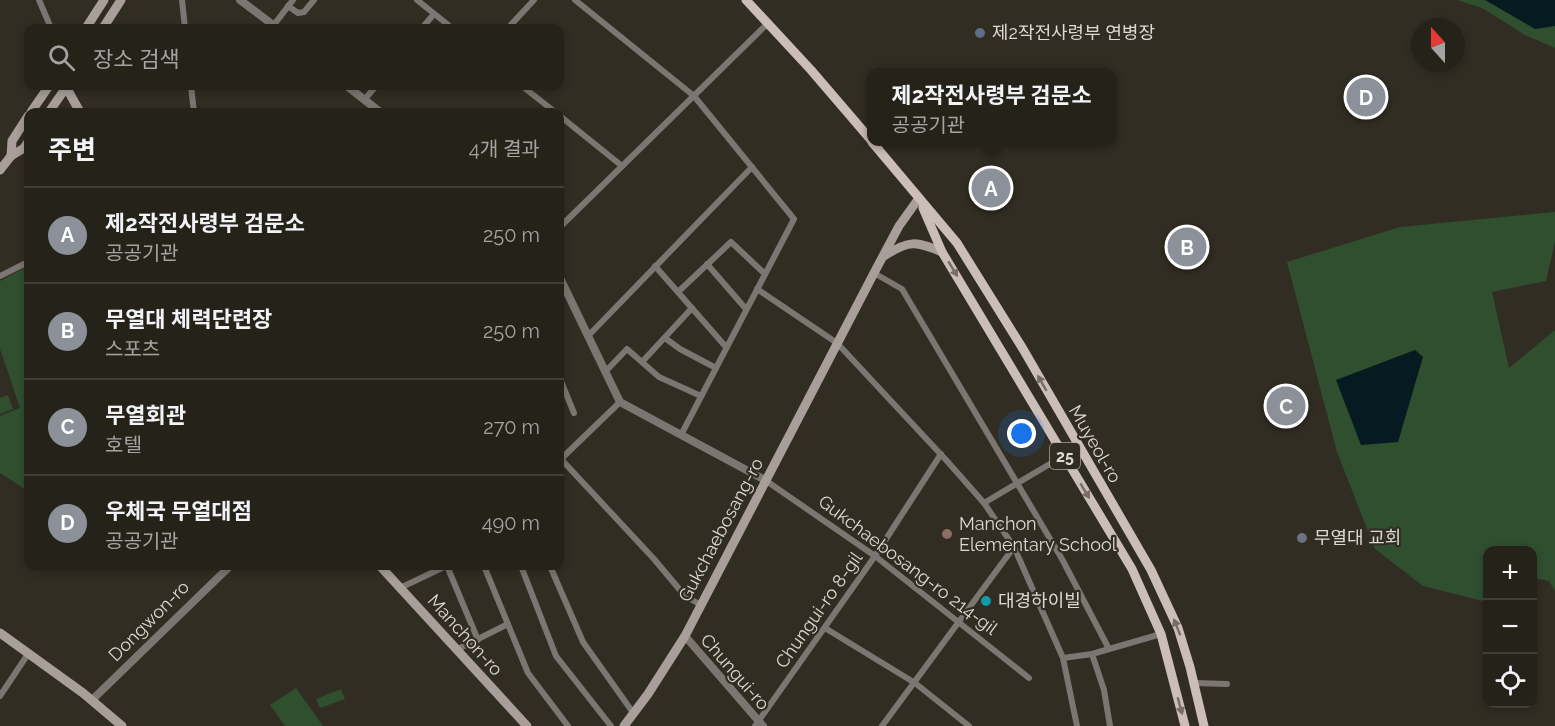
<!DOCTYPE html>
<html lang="ko">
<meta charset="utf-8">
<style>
:root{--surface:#25221a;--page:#2d2a23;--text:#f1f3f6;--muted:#a3a4a2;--line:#423f39;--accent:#8c9099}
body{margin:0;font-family:Raleway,"Noto Sans KR",sans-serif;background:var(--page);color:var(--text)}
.controls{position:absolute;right:18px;bottom:18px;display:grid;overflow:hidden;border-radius:12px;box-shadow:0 3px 9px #0003}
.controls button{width:54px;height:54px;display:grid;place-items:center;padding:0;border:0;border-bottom:2px solid var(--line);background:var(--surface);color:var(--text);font:30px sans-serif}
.compass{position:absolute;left:1411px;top:18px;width:54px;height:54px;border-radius:50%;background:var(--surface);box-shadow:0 3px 9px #0003;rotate:339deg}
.you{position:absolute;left:1022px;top:434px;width:21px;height:21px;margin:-15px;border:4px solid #fff;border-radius:50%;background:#1a73e8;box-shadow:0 0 0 9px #1a73e833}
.badge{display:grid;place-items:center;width:39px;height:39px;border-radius:50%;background:var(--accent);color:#fff;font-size:20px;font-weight:700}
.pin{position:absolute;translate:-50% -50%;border:3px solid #fff;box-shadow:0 2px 6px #0006}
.popup{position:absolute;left:867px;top:68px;width:249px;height:78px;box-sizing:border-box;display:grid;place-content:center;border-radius:12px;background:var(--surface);filter:drop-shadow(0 2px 4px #0005);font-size:20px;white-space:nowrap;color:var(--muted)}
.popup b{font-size:22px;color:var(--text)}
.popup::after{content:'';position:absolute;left:50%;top:100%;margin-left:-12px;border:12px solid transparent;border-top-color:var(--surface)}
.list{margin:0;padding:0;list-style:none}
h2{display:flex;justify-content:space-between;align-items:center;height:78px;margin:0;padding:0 24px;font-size:26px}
h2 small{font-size:20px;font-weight:400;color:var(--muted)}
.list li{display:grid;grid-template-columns:39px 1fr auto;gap:18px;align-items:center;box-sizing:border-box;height:96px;padding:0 24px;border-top:2px solid var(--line)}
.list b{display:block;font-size:22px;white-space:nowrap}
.list p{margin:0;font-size:20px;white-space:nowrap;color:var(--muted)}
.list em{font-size:20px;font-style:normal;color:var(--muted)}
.icon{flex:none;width:33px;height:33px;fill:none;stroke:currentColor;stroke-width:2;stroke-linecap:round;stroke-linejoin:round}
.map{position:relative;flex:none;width:1555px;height:726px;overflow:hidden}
.search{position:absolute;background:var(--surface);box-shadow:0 3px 9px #0003;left:24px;top:24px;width:540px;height:66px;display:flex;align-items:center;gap:15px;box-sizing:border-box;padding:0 21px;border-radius:12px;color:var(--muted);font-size:22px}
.panel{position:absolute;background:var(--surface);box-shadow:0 3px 9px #0003;left:24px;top:108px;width:540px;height:462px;border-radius:12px}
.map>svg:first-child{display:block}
</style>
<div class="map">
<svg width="1555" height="726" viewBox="0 0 1555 726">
<rect width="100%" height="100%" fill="#312d23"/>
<g fill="#2f4f2f">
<path d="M1457 0H1555V48L1525 35 1482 8Z"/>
<path d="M1555 212V242L1546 281 1492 292 1509 368 1555 330V591L1549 581 1533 578 1532 550H1488L1487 602 1423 586 1375 549 1337 452 1287 262 1400 227Z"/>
<path d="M28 266V491L0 473V416L20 408 0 349V281Z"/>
<path d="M8 395 13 409 0 414V398Z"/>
<path d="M296 688 323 726H285L270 705Z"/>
<path d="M341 689 345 699 320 708 316 699Z"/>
</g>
<g fill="#061a22">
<path d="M1485 0H1555V26L1535 29Z"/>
<path d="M1415 350 1423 357 1398 442 1361 445 1336 380Z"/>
</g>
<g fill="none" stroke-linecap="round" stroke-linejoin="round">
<g stroke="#7c7673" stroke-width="6">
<path d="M39 0 51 28"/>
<path d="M182 0 185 28"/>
<path d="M417 0 452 28"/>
<path d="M575 0 694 96 794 219 681 435"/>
<path d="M288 6 298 13 304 12 314 0"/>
<path d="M273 26 293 0"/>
<path d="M422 28 434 14"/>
<path d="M508 28 534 0"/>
<path d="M191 86 194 112"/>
<path d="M522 86 555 112"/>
<path d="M364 100 376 86"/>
<path d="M560 116 622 166"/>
<path d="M560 227 768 23"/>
<path d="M707 264 746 309"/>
<path d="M655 266 726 347"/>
<path d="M874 273 902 289 1062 559 1109 649"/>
<path d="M0 276 28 262"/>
<path d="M757 289 837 343 947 461 984 503 1014 547 1063 658 1077 726"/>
<path d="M678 292 731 242 765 274"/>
<path d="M588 336 752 167"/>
<path d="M665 338 680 349 716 368"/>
<path d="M642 362 692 308"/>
<path d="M560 366V368"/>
<path d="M605 372 627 349 659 377 701 396"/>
<path d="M560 379 574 413"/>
<path d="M560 458 654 559 685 596 701 605"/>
<path d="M561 459 620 402"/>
<path d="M765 480 875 556 1029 678"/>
<path d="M984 503 1065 455"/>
<path d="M447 566 478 640"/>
<path d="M484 566 528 673 568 726"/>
<path d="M521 566 556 656 611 726"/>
<path d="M550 566 583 642 634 714"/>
<path d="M400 588 446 566"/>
<path d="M825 628 915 683 969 726"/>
<path d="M456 650 508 624"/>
<path d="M1092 654 1104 690 1110 726"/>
<path d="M1063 658 1092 654 1161 634"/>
<path d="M1194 683 1227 684"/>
<path d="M0 696 28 654"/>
<path d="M755 726 875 556 941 454"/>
<path d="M882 726 1014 547"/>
</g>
<g stroke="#7c7673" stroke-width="8">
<path d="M240 0 277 28"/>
<path d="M347 86 380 112"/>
<path d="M560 278 620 402 765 480"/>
<path d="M685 636 763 726"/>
<path d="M92 700 230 566"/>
</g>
<g stroke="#a89f9b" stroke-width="9">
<path d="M86 28 104 0"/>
<path d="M103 28 121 0"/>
<path d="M66 87 80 112"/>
<path d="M31 112 49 86"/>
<path d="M49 112 67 86"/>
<path d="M11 156 12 141 28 116"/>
<path d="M0 170 11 156 24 148 28 142"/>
<path d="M884 256C909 240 916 241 942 252"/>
<path d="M380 566 527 726"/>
<path d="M0 633 83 693 122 726"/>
<path d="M624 726 648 694 685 636 874 273 899 226 919 198"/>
</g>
<g stroke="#cbbeb9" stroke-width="9">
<path d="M746 0 811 70 871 140"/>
<path d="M872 142 957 243 1023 349 1151 570 1178 628 1190 667 1204 726"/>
<path d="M923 208 942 252 1132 569 1161 634 1185 726"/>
</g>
</g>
<defs><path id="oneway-solid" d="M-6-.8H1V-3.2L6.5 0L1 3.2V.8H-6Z" transform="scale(1.5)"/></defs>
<g fill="#766e66">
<use href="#oneway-solid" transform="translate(953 269) rotate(59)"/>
<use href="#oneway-solid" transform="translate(1042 383) rotate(-120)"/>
<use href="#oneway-solid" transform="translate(1085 491) rotate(59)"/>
<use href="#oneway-solid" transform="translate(1177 627) rotate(-112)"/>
<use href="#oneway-solid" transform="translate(1180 706) rotate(75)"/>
</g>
<circle fill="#5c6f8a" stroke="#312d23" stroke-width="2" cx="980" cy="33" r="6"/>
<circle fill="#8d6e63" stroke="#312d23" stroke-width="2" cx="947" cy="534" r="6"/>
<circle fill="#6b7280" stroke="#312d23" stroke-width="2" cx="1302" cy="538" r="6"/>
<circle fill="#0f9aa8" stroke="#312d23" stroke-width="2" cx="986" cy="601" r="6"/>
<g text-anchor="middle" stroke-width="4.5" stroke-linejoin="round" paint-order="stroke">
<rect fill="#312d23" stroke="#a8a59e" stroke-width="1.5" x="1050" y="443" width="30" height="26" rx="4.5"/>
<g font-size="16" font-weight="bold" fill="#dbd9d3">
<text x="1065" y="462">25</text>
</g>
<g font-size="18" fill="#dbd9d3" stroke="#312d23" text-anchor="start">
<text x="992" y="39">제2작전사령부 연병장</text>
<text x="959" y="530">Manchon<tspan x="959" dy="21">Elementary School</tspan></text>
<text x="1314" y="544">무열대 교회</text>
<text x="998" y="607">대경하이빌</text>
</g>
<g font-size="18" fill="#dbd9d3" stroke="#312d23">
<text transform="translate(1095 444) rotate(60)" y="6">Muyeol-ro</text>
<text transform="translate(721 530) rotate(-62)" y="6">Gukchaebosang-ro</text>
<text transform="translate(908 565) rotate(37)" y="6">Gukchaebosang-ro 214-gil</text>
<text transform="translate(819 610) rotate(-55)" y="6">Chungui-ro 8-gil</text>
<text transform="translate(149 621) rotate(-45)" y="6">Dongwon-ro</text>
<text transform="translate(465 635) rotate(48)" y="6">Manchon-ro</text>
<text transform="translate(735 672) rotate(49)" y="6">Chungui-ro</text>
</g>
</g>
</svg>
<div class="controls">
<button>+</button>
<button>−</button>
<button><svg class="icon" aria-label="locate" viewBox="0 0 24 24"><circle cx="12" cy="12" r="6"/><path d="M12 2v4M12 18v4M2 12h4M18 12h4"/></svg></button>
</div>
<svg class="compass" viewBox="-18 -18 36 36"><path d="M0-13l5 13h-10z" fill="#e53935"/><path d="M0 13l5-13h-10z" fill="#a3a4a2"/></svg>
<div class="you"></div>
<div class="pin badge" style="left:991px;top:188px">A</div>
<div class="popup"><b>제2작전사령부 검문소</b>공공기관</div>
<div class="pin badge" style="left:1187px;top:247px">B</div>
<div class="pin badge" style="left:1286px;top:406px">C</div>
<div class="pin badge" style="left:1366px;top:97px">D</div>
<div class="search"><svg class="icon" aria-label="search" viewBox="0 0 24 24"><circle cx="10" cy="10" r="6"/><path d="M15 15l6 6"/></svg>장소 검색</div>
<section class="panel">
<h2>주변<small>4개 결과</small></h2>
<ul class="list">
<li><span class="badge">A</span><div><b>제2작전사령부 검문소</b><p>공공기관</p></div><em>250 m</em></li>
<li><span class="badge">B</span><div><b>무열대 체력단련장</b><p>스포츠</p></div><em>250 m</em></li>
<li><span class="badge">C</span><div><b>무열회관</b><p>호텔</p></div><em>270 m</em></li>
<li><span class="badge">D</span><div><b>우체국 무열대점</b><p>공공기관</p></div><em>490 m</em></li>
</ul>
</section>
</div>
